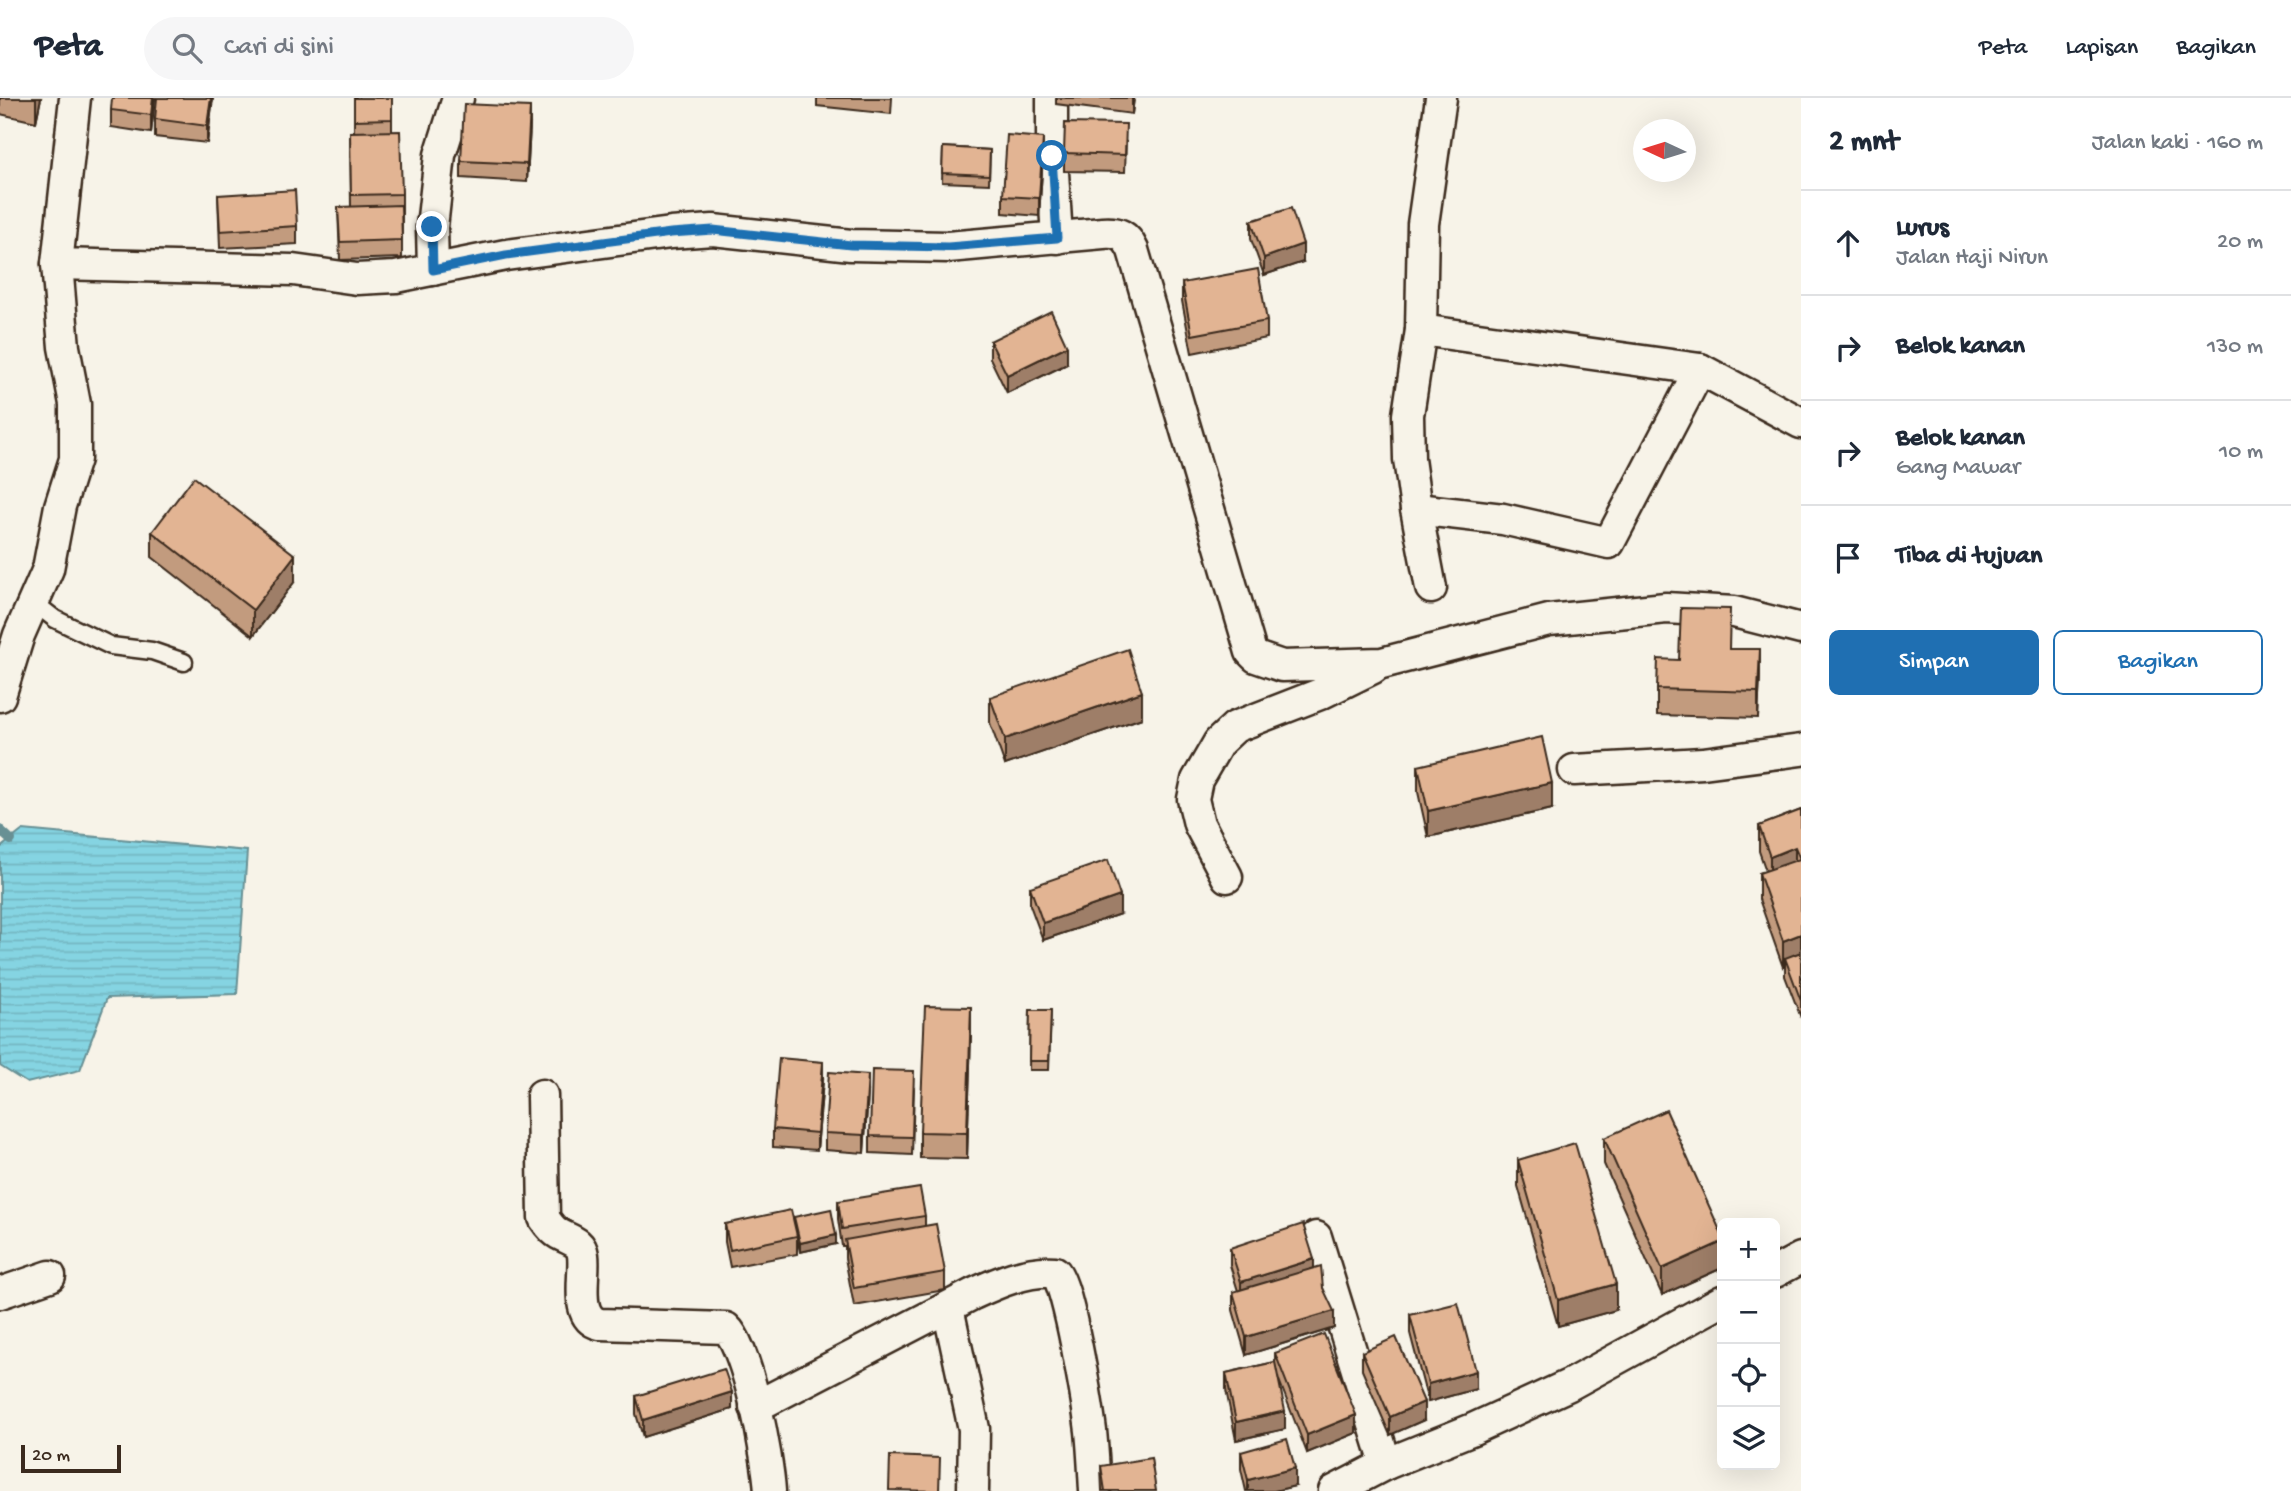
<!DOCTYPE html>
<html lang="id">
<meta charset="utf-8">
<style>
:root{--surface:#fff;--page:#f6f6f7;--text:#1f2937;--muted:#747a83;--line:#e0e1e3;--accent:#1f6fb2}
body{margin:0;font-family:"Gochi Hand",sans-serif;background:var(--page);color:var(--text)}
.controls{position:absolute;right:21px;bottom:21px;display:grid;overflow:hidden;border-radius:10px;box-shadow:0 7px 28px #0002}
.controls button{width:63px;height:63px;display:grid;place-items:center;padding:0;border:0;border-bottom:2px solid var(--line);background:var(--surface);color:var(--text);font:35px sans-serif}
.compass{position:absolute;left:1633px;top:21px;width:63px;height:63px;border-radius:50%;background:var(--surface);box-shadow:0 7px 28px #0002;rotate:274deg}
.scale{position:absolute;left:21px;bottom:18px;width:100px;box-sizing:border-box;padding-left:7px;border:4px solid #3b2a1e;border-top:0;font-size:19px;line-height:24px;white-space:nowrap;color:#3b2a1e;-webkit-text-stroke:5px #f7f3e8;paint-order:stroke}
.stop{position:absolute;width:21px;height:21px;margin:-16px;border:5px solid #1f6fb2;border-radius:50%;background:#fff}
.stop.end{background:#1f6fb2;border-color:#fff;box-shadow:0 2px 7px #0008}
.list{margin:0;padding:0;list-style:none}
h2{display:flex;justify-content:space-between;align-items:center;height:91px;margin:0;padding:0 28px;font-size:30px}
h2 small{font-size:23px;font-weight:400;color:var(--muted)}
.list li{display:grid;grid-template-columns:46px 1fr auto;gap:21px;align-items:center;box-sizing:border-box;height:105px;padding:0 28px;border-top:2px solid var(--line)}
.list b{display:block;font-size:26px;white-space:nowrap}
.list p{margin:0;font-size:23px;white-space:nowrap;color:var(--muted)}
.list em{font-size:23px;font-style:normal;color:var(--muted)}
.actions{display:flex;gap:14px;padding:21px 28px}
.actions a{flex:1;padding:16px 0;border:2px solid var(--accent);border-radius:10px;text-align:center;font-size:24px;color:var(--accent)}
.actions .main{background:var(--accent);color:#fff}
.icon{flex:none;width:38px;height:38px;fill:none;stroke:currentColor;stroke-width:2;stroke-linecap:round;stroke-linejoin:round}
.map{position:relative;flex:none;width:1801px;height:1393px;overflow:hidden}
header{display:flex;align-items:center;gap:42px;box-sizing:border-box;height:98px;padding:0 35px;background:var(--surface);border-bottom:2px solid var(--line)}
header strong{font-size:33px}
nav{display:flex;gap:38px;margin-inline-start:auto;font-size:24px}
.search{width:490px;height:63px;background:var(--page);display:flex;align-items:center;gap:18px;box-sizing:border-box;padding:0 24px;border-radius:38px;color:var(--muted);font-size:26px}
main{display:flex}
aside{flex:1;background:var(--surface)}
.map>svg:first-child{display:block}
</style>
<header>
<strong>Peta</strong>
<div class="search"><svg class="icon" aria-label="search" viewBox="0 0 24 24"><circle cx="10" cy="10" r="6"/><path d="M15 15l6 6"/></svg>Cari di sini</div>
<nav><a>Peta</a><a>Lapisan</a><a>Bagikan</a></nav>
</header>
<main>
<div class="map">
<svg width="1801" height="1393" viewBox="0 0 1801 1393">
<defs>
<pattern id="water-rules" width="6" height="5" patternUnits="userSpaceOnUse" patternTransform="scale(1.75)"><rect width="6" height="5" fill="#85d4e2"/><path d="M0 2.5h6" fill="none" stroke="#74b6c1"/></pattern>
</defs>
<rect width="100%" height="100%" fill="#f7f3e8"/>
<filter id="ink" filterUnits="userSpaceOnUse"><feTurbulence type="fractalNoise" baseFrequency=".0143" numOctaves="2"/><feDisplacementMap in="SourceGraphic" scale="14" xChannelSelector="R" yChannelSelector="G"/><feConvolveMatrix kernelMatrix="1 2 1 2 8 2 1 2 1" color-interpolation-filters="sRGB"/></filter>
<g filter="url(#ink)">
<path fill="url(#water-rules)" stroke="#679094" stroke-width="2" d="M23 732 247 753 237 896 107 900 80 972 27 985 0 968V750Z"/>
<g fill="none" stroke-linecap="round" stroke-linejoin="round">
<path stroke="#679094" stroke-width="10" d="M0 732 11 742"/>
<g stroke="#3b2a1e" stroke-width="21">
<path id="lane" d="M32 503 55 521 111 548 152 553 184 564"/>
</g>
<g stroke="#3b2a1e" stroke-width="35">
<g id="street">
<path d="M75 0 57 166 293 172 357 181 396 179 506 157 671 135 713 132 851 147 948 149 1103 135C1119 134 1126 137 1133 152L1251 554 1256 559 1282 568 1382 565 1549 522 1666 510 1734 514 1801 531"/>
<path d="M1052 0V58L1057 140"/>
<path d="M433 172 432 129 440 57 458 0"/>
<path d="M1421 232 1700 271 1801 325"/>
<path d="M1416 411 1503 421 1609 445 1700 271"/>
<path d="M1431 490 1416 411 1409 361 1408 317 1421 232 1423 126 1441 0"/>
<path d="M0 598 19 537 48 471 60 408 75 361V306L64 249 57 166"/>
<path d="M1574 672 1703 665 1801 652"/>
<path d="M1227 779 1199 726 1193 701 1197 682 1219 644 1235 629 1320 596 1373 570"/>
<path d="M542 997 544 1120C548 1126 553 1133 559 1136 569 1142 581 1143 583 1157 586 1177 573 1220 600 1226L726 1230C748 1249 768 1361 770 1393"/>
<path d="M1316 1139 1386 1366"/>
<path d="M1775 1174 1801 1160"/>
<path d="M0 1195 50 1178"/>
<path d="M948 1210 974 1331 973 1393"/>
<path d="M755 1309 973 1196C999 1184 1026 1172 1055 1174 1068 1185 1088 1309 1091 1333 1093 1353 1094 1373 1095 1393"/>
<path d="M1334 1393 1386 1366 1473 1331 1569 1287 1722 1203"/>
</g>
</g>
<use href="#lane" stroke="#f7f3e8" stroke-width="16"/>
<use href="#street" stroke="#f7f3e8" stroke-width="30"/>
</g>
<g fill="#c29b7e" stroke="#3b2a1e" stroke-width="2">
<path d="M0 0H41L36 24 0 16Z"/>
<path d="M155 0 151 35 111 29V12Z"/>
<path d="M157 0H213L207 45 155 39V21Z"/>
<path d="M354 0H392V33L402 96V160L340 162 338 109H351L350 34H354Z"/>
<path d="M817 0H892L891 16 817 8Z"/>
<path d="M1056 0H1134L1132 16 1056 6Z"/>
<path d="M530 27 527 84 461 80V63Z"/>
<path d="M1126 44 1125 74 1064 73V55Z"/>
<path d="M943 49 990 52 989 86 942 84Z"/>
<path d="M1043 58 1039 118 1003 115V98Z"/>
<path d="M218 97 297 128V146L220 150Z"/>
<path d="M1251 123 1303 164 1264 177 1251 141Z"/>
<path d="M1182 185 1267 223V240L1192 255 1182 203Z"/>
<path d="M990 243 1067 266 1007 295 990 260Z"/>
<path d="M152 434 295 483 253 538 152 459Z"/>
<path d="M1729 551 1760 577 1758 620 1657 617V591L1679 562Z"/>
<path d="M990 599 1142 620 1005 667 990 625Z"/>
<path d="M1418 668 1552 711 1428 739 1418 694Z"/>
<path d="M1801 712V920L1785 878V868L1783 869 1759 801V775L1766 773 1759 753V728Z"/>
<path d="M1030 789 1120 816 1043 842 1030 807Z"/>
<path d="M1030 912H1051L1049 972H1029Z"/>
<path d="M971 935 967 1061 920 1060V1034Z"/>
<path d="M823 982 817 1052 773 1049V1031Z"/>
<path d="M914 991 912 1057 870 1055V1038Z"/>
<path d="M868 995 864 1055 825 1052V1035Z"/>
<path d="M1604 1040 1722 1137V1170L1662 1197 1604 1066Z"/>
<path d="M1518 1062 1616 1212 1558 1228 1518 1088Z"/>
<path d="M838 1103 925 1118V1128L945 1174V1192L854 1208 845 1160V1148H842L838 1121Z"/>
<path d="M794 1119 836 1146 800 1154 797 1139V1156L730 1169 725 1144V1126H794Z"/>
<path d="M1230 1150 1314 1170 1323 1190 1334 1230 1246 1257 1233 1212V1194L1238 1193 1230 1167Z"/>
<path d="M1410 1217 1476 1291 1428 1304 1410 1235Z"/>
<path d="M1362 1254 1424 1322 1390 1337 1362 1272Z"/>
<path d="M1275 1255 1356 1335 1307 1355 1279 1282 1285 1331 1236 1342 1226 1292V1275L1275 1264Z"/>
<path d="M636 1298 732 1311 643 1339 636 1316Z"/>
<path d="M1241 1354 1295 1388 1274 1393H1246L1241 1371Z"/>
<path d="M1101 1368 1156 1393H1102Z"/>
</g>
<g fill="#9e7e67" stroke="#3b2a1e" stroke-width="2">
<path d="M36 0H41L36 24Z"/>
<path d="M153 0H155L151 35V17Z"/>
<path d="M211 0H213L207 45V28Z"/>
<path d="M1132 0H1134L1132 16Z"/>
<path d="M530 9V27L527 84V66Z"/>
<path d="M1043 40V58L1039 118V100Z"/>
<path d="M1303 146V164L1264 177V160Z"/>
<path d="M1067 248V266L1007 295V277Z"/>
<path d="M295 457V483L253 538V512Z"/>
<path d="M1760 551V577L1758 620V594Z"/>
<path d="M1142 594V620L1005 667V641Z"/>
<path d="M1552 685V711L1428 739V713Z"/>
<path d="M1795 749V775L1770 785V759Z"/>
<path d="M1120 798V816L1043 842V825Z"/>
<path d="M1801 836V862L1785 860V868L1783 869V843Z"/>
<path d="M971 909V935L967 1061V1035Z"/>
<path d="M823 964V982L817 1052V1035Z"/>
<path d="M868 977V995L864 1055V1037Z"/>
<path d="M836 1137V1146L800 1154V1145Z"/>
<path d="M1722 1144V1170L1662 1197V1171Z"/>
<path d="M1314 1161V1178L1241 1202V1184Z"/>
<path d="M1616 1186V1212L1558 1228V1202Z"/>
<path d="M1334 1213V1230L1246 1257V1239Z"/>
<path d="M1476 1273V1291L1428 1304V1286Z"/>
<path d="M732 1294V1311L643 1339V1322Z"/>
<path d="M1424 1304V1322L1390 1337V1319Z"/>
<path d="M1285 1313V1331L1236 1342V1324Z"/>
<path d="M1356 1317V1335L1307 1355V1337Z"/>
<path d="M1295 1370V1388L1274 1393H1248V1382Z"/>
</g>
<g fill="#e2b493" stroke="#3b2a1e" stroke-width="2">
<path d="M112 0H153L151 17 111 12Z"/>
<path d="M157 0H211L207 28 155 21Z"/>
<path d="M354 0H392V21L354 22Z"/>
<path d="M464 6 530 9 527 66 461 63Z"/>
<path d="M1065 25 1126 26 1125 57 1064 55Z"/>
<path d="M400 33 402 96 351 97 350 34Z"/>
<path d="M1007 37 1043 40 1039 100 1003 98Z"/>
<path d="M943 49 990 52 989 77 942 75Z"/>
<path d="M295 92 297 128 220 133 218 97Z"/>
<path d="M401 107 402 142 340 144 338 109Z"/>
<path d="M1291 110 1303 146 1264 160 1251 123Z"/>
<path d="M1258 171 1267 223 1192 237 1182 185Z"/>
<path d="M1051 213 1067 248 1007 277 990 243Z"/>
<path d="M194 379 295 457 253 512 152 434Z"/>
<path d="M1681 510 1730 511 1729 551H1760L1758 594 1657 591 1658 561 1679 562Z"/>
<path d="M1128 551 1142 594 1005 641 990 599Z"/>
<path d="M1542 639 1552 685 1428 713 1418 668Z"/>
<path d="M1801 712V836L1783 843 1759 775 1800 761 1795 749 1770 759 1759 728Z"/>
<path d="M1108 762 1120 798 1043 825 1030 789Z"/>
<path d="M1801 854V903L1785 860Z"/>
<path d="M925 908 971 909 967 1035 920 1034Z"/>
<path d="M1030 912H1051L1049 963H1029Z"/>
<path d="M779 960 823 964 817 1035 773 1031Z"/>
<path d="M872 972 914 973 912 1039 870 1038Z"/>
<path d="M829 974 868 977 864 1037 825 1035Z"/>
<path d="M1666 1012 1722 1137V1144L1662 1171 1604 1040Z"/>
<path d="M1575 1045 1616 1186 1558 1202 1518 1062Z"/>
<path d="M920 1090 925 1118 842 1131 838 1103Z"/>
<path d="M831 1111 836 1137 800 1145 794 1119Z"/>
<path d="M791 1112 797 1138 730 1152 725 1126Z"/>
<path d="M936 1126 945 1174 854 1190 845 1142Z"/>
<path d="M1303 1126 1314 1161 1241 1184 1230 1150Z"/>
<path d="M1321 1168 1323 1190 1334 1213 1246 1239 1233 1194Z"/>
<path d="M1458 1205 1476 1273 1428 1286 1410 1217Z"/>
<path d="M1324 1236 1356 1317 1307 1337 1275 1255Z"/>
<path d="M1396 1239 1424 1304 1390 1319 1362 1254Z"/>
<path d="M1275 1264 1285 1313 1236 1324 1226 1275Z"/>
<path d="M724 1271 732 1294 643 1322 636 1298Z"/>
<path d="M1287 1341 1295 1370 1248 1382 1241 1354Z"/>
<path d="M890 1358 940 1360 939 1393 889 1392Z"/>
<path d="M1151 1360 1156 1393H1105L1101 1368Z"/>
</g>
</g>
<g fill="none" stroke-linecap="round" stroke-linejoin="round" filter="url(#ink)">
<path stroke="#1f6fb2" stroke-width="9" d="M432 129 433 172 506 157 671 135 713 132 851 147 948 149 1057 140 1052 58"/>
</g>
</svg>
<div class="controls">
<button>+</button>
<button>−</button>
<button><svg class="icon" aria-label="locate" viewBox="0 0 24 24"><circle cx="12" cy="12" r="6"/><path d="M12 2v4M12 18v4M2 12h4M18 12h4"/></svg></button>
<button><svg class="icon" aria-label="layers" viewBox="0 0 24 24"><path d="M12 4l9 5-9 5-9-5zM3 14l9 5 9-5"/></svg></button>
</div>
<svg class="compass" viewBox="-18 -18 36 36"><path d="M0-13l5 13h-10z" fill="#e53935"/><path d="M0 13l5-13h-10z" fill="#747a83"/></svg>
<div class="scale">20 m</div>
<div class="stop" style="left:1052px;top:58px"></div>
<div class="stop end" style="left:432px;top:129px"></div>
</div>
<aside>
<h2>2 mnt<small>Jalan kaki · 160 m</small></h2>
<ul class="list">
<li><svg class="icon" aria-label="ahead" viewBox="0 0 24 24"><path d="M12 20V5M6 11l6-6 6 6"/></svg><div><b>Lurus</b><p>Jalan Haji Nirun</p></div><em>20 m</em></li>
<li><svg class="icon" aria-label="right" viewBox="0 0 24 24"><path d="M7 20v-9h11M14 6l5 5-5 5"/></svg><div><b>Belok kanan</b></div><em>130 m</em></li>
<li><svg class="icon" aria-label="right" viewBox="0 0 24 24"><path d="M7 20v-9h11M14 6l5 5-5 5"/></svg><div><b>Belok kanan</b><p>Gang Mawar</p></div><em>10 m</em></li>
<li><svg class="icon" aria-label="arrive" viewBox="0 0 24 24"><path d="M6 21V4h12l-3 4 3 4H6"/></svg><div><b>Tiba di tujuan</b></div></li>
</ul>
<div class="actions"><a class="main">Simpan</a><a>Bagikan</a></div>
</aside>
</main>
